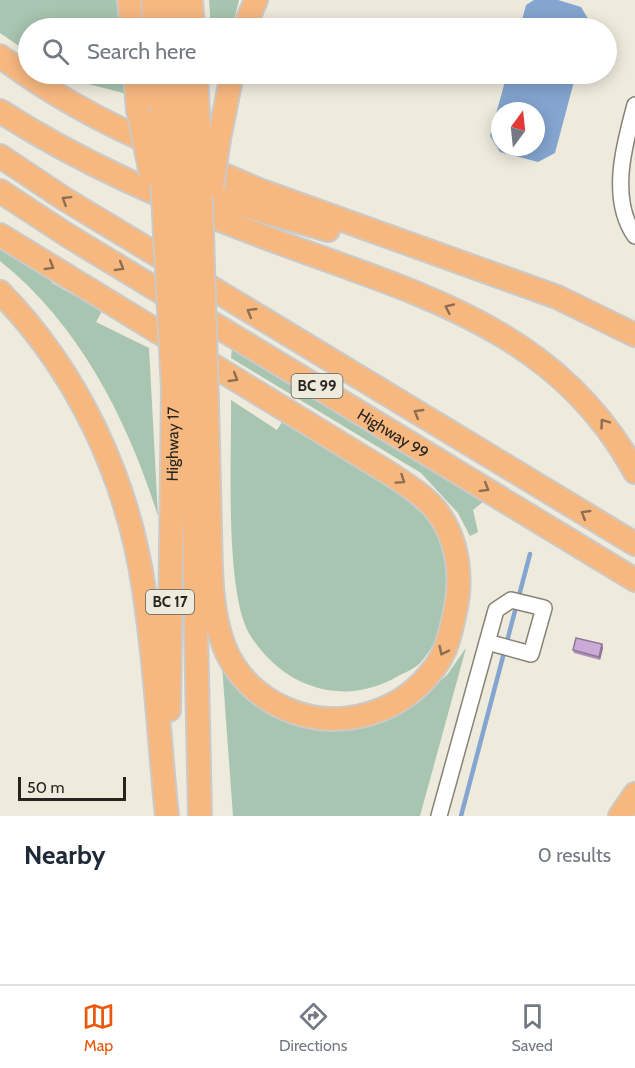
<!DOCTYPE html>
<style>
:root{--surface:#fff;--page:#f6f6f7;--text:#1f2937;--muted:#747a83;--line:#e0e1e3;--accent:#ea580c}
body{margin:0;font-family:Cabin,sans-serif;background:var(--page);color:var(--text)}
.compass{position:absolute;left:491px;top:102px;width:54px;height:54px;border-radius:50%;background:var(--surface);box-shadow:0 3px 15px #0003;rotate:15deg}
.scale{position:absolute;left:18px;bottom:15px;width:108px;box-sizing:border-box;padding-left:6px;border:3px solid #25241f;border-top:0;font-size:16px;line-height:21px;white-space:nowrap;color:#25241f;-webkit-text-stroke:4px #eeeadc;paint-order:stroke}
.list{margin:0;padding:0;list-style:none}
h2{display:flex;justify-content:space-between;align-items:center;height:78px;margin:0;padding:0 24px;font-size:26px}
h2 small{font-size:20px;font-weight:400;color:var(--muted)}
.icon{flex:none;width:33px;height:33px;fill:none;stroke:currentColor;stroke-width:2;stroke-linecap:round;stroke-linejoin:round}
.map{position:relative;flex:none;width:635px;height:816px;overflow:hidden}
.search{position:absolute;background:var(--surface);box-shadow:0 3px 15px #0003;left:18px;right:18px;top:18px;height:66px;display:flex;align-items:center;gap:15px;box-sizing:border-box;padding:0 21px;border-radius:33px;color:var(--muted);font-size:22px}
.sheet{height:168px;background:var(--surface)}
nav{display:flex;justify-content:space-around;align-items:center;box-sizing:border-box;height:84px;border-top:2px solid var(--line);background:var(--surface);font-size:16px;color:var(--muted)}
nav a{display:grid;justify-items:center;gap:3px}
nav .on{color:var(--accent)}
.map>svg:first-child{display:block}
</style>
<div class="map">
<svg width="635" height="816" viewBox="0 0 635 816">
<rect width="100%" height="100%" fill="#eeeadc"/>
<g fill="#a7c5b0">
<path d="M0 0H123L125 28H28V52L0 33Z"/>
<path d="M209 0H239L232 28H211Z"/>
<path d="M59 74H129L131 95 65 78Z"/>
<path d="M0 248 51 276 52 283 102 311 96 322 149 348 158 516C128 421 80 325 0 261Z"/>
<path d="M232 347 484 501 473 510 478 532 470 536 458 513 421 473 231 358Z"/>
<path d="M231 400 277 430 285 417C316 436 346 456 377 475 389 483 405 490 415 500 458 540 459 618 421 662 416 668 406 672 398 676 344 708 283 688 250 635 224 592 232 454 231 400Z"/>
<path d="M466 648 420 816H233L221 651 259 704 363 722 402 713 447 675Z"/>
</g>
<g fill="#83a5cf" fill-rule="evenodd">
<path d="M534 0H558L581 7 590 22 589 28H520L526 5Z"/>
<path d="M507 74H576L555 153 538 162 500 152 490 136ZM500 111H536V147H500Z"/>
</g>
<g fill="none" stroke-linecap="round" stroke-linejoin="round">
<path stroke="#83a5cf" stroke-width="4.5" d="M461 816 530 554"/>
<g stroke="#878477" stroke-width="18">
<g id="minor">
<path d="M635 105C624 145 609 199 635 236"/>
<path d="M439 816 496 610 511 600 544 608 531 654 487 642"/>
</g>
</g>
<g stroke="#cbcac9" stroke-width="26">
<g id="highway">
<path d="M129 0 132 28"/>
<path d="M153 0 155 28"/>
<path d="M174 0 175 28"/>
<path d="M191 0 193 28"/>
<path d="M244 28 256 0"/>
<path d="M0 56C49 93 104 123 160 147"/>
<path d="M135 74 138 110"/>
<path d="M157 74 159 118"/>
<path d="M177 74 179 125"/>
<path d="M196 74 199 132"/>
<path d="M0 111C82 164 171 202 262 236 408 292 554 323 635 472"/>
<path d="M219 139 232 74"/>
<path d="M0 156 63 198 635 544"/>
<path d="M198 164 259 190 557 297 635 335"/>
<path d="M187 189 328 230"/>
<path id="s1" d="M0 191 67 235 635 580"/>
<path d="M0 235 392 475C407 485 423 495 435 509 458 537 463 577 455 612 451 631 447 651 435 667 402 714 338 732 286 709 258 697 235 675 224 646 210 609 211 569 210 529 209 487 208 445 207 402"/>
<path d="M0 292C78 372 128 479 144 590 156 664 159 741 167 816"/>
<path d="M191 394 200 816"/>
<path id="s2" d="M169 710 173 388"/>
<path d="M620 816 635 794"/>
</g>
</g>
<use href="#minor" stroke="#fff" stroke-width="15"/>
<use href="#highway" stroke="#f7b880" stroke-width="22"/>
<g stroke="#cbcac9" stroke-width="26" stroke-linecap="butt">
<g id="highway-bridge">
<path d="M138 110 151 174"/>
<path d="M159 118 173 388"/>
<path d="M179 125 191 394"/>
<path d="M199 132 207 402"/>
<path d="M212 186 219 139"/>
</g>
</g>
<use href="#highway-bridge" stroke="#f7b880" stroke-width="22"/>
</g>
<path fill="#af92ba" d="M602 644 603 648 600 660 574 653 573 650Z"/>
<path fill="#8e7797" d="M602 644 603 648 600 660 599 657Z"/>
<path fill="#cbaad8" stroke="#8e7797" stroke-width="1.5" d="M576 638 602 644 599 657 573 650Z"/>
<defs><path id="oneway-chevron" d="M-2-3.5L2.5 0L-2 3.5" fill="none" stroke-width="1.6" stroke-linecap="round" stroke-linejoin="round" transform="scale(1.5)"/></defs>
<g stroke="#8e6e50">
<use href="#oneway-chevron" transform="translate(66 200) rotate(-148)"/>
<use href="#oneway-chevron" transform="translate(50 266) rotate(31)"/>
<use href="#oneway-chevron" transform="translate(120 267) rotate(31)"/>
<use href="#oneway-chevron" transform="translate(449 308) rotate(-155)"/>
<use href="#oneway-chevron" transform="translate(251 312) rotate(-149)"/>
<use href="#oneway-chevron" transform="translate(234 378) rotate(31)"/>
<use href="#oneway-chevron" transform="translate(418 413) rotate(-149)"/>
<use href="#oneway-chevron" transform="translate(604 423) rotate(-126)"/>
<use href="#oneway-chevron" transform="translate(401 480) rotate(34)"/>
<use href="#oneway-chevron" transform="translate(485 488) rotate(31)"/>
<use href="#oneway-chevron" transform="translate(585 514) rotate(-149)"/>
<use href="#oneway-chevron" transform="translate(443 651) rotate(116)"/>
</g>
<g text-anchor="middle" stroke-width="5" stroke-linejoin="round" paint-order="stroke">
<g fill="#eeeadc" stroke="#615f58" stroke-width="1.5">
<rect x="291.5" y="374" width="51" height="24" rx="4.5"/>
<rect x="146" y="590" width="48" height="24" rx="4.5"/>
</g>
<g font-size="15" font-weight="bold" fill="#25241f">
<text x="317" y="391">BC 99</text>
<text x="170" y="607">BC 17</text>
</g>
<g font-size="16" fill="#25241f" stroke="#eeeadc">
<text dy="6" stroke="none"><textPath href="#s1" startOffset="462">Highway 99</textPath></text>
<text dy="6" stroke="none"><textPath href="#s2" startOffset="266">Highway 17</textPath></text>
</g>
</g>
</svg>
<svg class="compass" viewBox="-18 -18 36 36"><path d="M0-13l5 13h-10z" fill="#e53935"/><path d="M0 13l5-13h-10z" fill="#747a83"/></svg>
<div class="scale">50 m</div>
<div class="search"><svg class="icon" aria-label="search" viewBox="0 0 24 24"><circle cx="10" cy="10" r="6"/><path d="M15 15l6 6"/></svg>Search here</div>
</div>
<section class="sheet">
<h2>Nearby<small>0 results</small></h2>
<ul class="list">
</ul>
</section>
<nav>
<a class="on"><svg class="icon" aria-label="map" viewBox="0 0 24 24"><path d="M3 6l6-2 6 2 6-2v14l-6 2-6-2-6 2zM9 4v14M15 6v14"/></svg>Map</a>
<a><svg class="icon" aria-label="directions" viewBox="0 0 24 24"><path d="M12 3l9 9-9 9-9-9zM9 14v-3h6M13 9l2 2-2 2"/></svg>Directions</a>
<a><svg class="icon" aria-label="saved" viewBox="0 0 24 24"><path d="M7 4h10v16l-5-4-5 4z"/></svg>Saved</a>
</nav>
